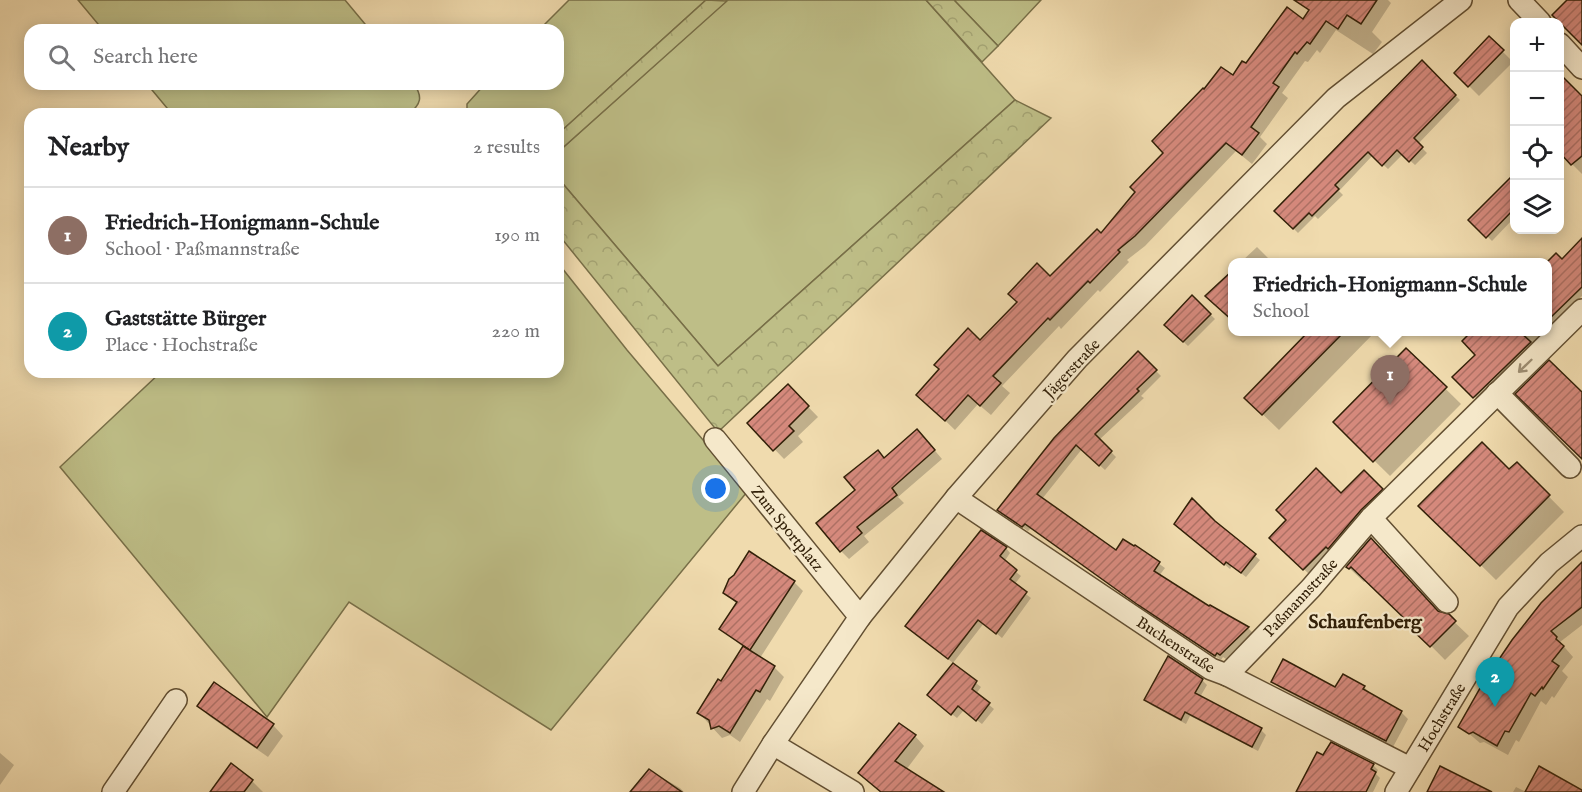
<!DOCTYPE html>
<meta charset="utf-8">
<style>
:root{--surface:#fff;--page:#f6f6f6;--text:#202124;--muted:#757577;--line:#e0e0e0;--accent:#8f2418}
body{margin:0;font-family:"IM FELL English",serif;background:var(--page);color:var(--text)}
.controls{position:absolute;right:18px;top:18px;display:grid;overflow:hidden;border-radius:12px;box-shadow:0 3px 15px #0003}
.controls button{width:54px;height:54px;display:grid;place-items:center;padding:0;border:0;border-bottom:2px solid var(--line);background:var(--surface);color:var(--text);font:30px sans-serif}
.you{position:absolute;left:716px;top:489px;width:21px;height:21px;margin:-15px;border:4px solid #fff;border-radius:50%;background:#1a73e8;box-shadow:0 0 0 9px #1a73e833}
.badge{display:grid;place-items:center;width:39px;height:39px;border-radius:50%;background:var(--accent);color:#fff;font-size:20px;font-weight:700}
.pin{position:absolute;translate:-50% -50px;filter:drop-shadow(0 2px 3px #0008)}
.pin::after{content:'';position:absolute;top:32px;width:21px;height:18px;background:inherit;clip-path:polygon(0 0,100% 0,50% 100%)}
.popup{position:absolute;left:1228px;top:258px;width:324px;height:78px;box-sizing:border-box;display:grid;place-content:center;border-radius:12px;background:var(--surface);filter:drop-shadow(0 2px 4px #0005);font-size:20px;white-space:nowrap;color:var(--muted)}
.popup b{font-size:22px;color:var(--text)}
.popup::after{content:'';position:absolute;left:50%;top:100%;margin-left:-12px;border:12px solid transparent;border-top-color:var(--surface)}
.list{margin:0;padding:0;list-style:none}
h2{display:flex;justify-content:space-between;align-items:center;height:78px;margin:0;padding:0 24px;font-size:26px}
h2 small{font-size:20px;font-weight:400;color:var(--muted)}
.list li{display:grid;grid-template-columns:39px 1fr auto;gap:18px;align-items:center;box-sizing:border-box;height:96px;padding:0 24px;border-top:2px solid var(--line)}
.list b{display:block;font-size:22px;white-space:nowrap}
.list p{margin:0;font-size:20px;white-space:nowrap;color:var(--muted)}
.list em{font-size:20px;font-style:normal;color:var(--muted)}
.icon{flex:none;width:33px;height:33px;fill:none;stroke:currentColor;stroke-width:2;stroke-linecap:round;stroke-linejoin:round}
.map{position:relative;flex:none;width:1582px;height:792px;overflow:hidden}
.search{position:absolute;background:var(--surface);box-shadow:0 3px 15px #0003;left:24px;top:24px;width:540px;height:66px;display:flex;align-items:center;gap:15px;box-sizing:border-box;padding:0 21px;border-radius:18px;color:var(--muted);font-size:22px}
.panel{position:absolute;background:var(--surface);box-shadow:0 3px 15px #0003;left:24px;top:108px;width:540px;height:270px;border-radius:18px}
.map>svg:first-child{display:block}
</style>
<div class="map">
<svg width="1582" height="792" viewBox="0 0 1582 792">
<defs>
<pattern id="forest-crowns" width="20" height="18" patternUnits="userSpaceOnUse" patternTransform="scale(1.5)"><rect width="20" height="18" fill="#bebe87"/><path d="M2 6a3 3 0 1 1 6 0M12 15a3 3 0 1 1 6 0" fill="none" stroke="#a4a373"/></pattern>
<pattern id="building-hatch" width="6" height="6" patternUnits="userSpaceOnUse" patternTransform="scale(1.5)"><rect width="6" height="6" fill="#d5897c"/><path d="M-1 1l2-2M0 6l6-6M5 7l2-2" fill="none" stroke="#ad7064"/></pattern>
</defs>
<rect width="100%" height="100%" fill="#f0dbae"/>
<filter id="stains"><feTurbulence type="fractalNoise" baseFrequency=".00333" numOctaves="4"/><feColorMatrix values="0 0 0 0 .2 0 0 0 0 .09 0 0 0 0 .02 0 0 0 .5 -.17"/></filter>
<radialGradient id="worn" r=".72"><stop offset=".6" stop-color="#630" stop-opacity="0"/><stop offset="1" stop-color="#630" stop-opacity=".3"/></radialGradient>
<g fill="#bebe87" stroke="#786f48" stroke-width="1.5">
<path d="M78 0H345L370 30H103Z"/>
<path d="M569 0H706L558 134V114H467V104L485 84H558V30H539Z"/>
<path d="M727 0H926L1015 100 718 366 558 178V152Z"/>
<path d="M954 0H1041L998 46Z"/>
<path d="M147 84H414C423 97 421 104 409 114H172Z"/>
<path d="M558 263 627 350 747 492 551 730 349 602 267 717 60 467 161 372H558Z"/>
</g>
<g fill="url(#forest-crowns)" stroke="#786f48" stroke-width="1.5">
<path d="M706 0 727 1 558 152V134Z"/>
<path d="M926 0H954L998 46 982 62Z"/>
<path d="M1015 100 1051 118 718 432 558 234V178L718 366Z"/>
</g>
<g fill="#0003">
<path d="M1318 0H1388L1391 3 1372 32 1382 42 1373 54 1336 30 1320 53 1317 50 1308 62 1305 61 1282 93 1288 98 1260 137 1267 144 1252 164 1236 151 1145 246 1127 260 1129 262 1100 292 1098 290 1061 329 1059 326 1002 386 1010 393 991 415 978 404 955 430 928 404 980 342 1101 235 1233 77 1303 21Z"/>
<path d="M1489 38 1513 62 1479 96 1456 73Z"/>
<path d="M1422 62 1460 100 1418 144 1427 153 1415 165 1403 154 1388 169 1373 155 1339 191 1343 195 1318 219 1315 216 1298 233 1276 211Z"/>
<path d="M1560 76 1582 98V174L1560 152V126L1568 118 1560 109Z"/>
<path d="M1514 190V218L1492 241 1471 220Z"/>
<path d="M1582 240V296L1547 331V264L1562 261Z"/>
<path d="M1257 247 1272 262H1241Z"/>
<path d="M1192 297 1215 319 1188 346 1166 325Z"/>
<path d="M1310 332H1375L1279 430 1246 398Z"/>
<path d="M1473 332H1547L1480 402 1455 377 1477 355 1464 341Z"/>
<path d="M1406 350 1461 404 1390 476 1335 422Z"/>
<path d="M1138 353 1161 376 1141 396 1144 398 1099 440 1116 457 1105 470 1082 449 1042 499 1116 552 1135 547 1165 568 1159 576 1210 608 1248 628 1253 633 1226 659 1223 657 1221 660 1145 610 1031 528 1028 531 999 510Z"/>
<path d="M788 386 818 417 798 436 803 442 784 459 749 423Z"/>
<path d="M925 439 942 459 898 497 904 503 864 536 869 542 849 559 841 551 885 459Z"/>
<path d="M1517 464 1564 512 1496 580 1421 506 1509 471Z"/>
<path d="M1364 472 1387 496 1310 575 1271 538 1342 495Z"/>
<path d="M1214 522 1260 560 1246 577 1232 566 1230 569 1181 529Z"/>
<path d="M1371 540 1438 612 1448 616 1469 636 1445 660 1366 580 1364 582 1348 567Z"/>
<path d="M1006 548 1010 553 1004 562 1021 576 1014 585 1031 598 1002 638 984 623 953 663 912 631Z"/>
<path d="M1582 564V625L1560 642 1573 657 1562 671 1568 677 1554 698 1552 696 1546 705 1541 701 1519 742 1516 740 1508 755 1484 742 1480 743 1460 726Z"/>
<path d="M794 582 803 591 760 658 774 667 784 677 770 701 767 699 740 742 730 735 722 738 699 713 722 683 744 648 721 629 737 604 725 593Z"/>
<path d="M953 665 981 687 976 694 994 709 982 724 964 710 957 718 934 700Z"/>
<path d="M1202 680 1207 685 1200 697 1261 730 1266 735 1258 751 1190 716 1186 724 1151 705 1146 700Z"/>
<path d="M1272 681 1336 689 1364 687 1371 694 1401 712 1408 719 1393 747 1280 688Z"/>
<path d="M199 706 273 725 283 736 268 757 209 716Z"/>
<path d="M915 736 924 746 906 770 941 792H880L860 773Z"/>
<path d="M0 753 14 765 0 785Z"/>
<path d="M1373 765 1378 770 1376 774 1380 778 1373 792H1298Z"/>
<path d="M649 770 680 788 684 792H636Z"/>
<path d="M252 781 263 792H212Z"/>
<path d="M1516 787 1526 792H1513Z"/>
</g>
<g fill="url(#building-hatch)" stroke="#322008" stroke-width="1.5">
<path d="M1294 0H1377L1361 24 1347 15 1338 29 1326 21 1310 44 1307 42 1297 54 1295 52 1273 83 1279 87 1251 127 1259 133 1242 155 1226 143 1135 236 1118 250 1120 252 1090 283 1088 281 1050 320 1048 318 993 376 1001 383 980 406 968 395 945 421 916 395 939 369 934 365 968 328 980 340 1017 302 1008 294 1037 263 1050 276 1097 229 1101 233 1135 192 1130 187 1163 153 1152 141 1203 88 1204 89 1221 67 1233 75 1242 61 1246 63 1287 7 1303 19 1309 10Z"/>
<path d="M1567 0H1582V45L1552 15Z"/>
<path d="M1489 36 1504 50 1468 87 1454 73Z"/>
<path d="M1422 60 1456 95 1414 138 1423 147 1409 162 1397 150 1382 166 1368 152 1335 185 1339 189 1312 216 1309 213 1293 229 1274 211Z"/>
<path d="M1560 74 1582 96V156L1571 165 1560 153Z"/>
<path d="M1515 173V208L1486 238 1468 220Z"/>
<path d="M1582 238V287L1548 320 1547 262 1556 253 1562 259Z"/>
<path d="M1233 270V321L1205 296Z"/>
<path d="M1192 295 1211 314 1183 342 1164 325Z"/>
<path d="M1308 332H1344L1262 415 1244 398Z"/>
<path d="M1471 332H1520L1531 342 1473 398 1452 377 1475 355 1462 341Z"/>
<path d="M1406 348 1447 387 1373 462 1333 422Z"/>
<path d="M1138 351 1157 370 1137 389 1139 391 1095 434 1112 451 1099 466 1076 445 1037 494 1116 550 1123 539 1134 546 1135 545 1160 562 1154 571 1209 606 1210 605 1249 627 1220 655 1217 653 1215 656 1138 605 1025 524 1022 527 997 510 1054 438Z"/>
<path d="M1549 360 1582 392V459L1515 394Z"/>
<path d="M788 384 809 406 789 426 794 431 773 451 747 423Z"/>
<path d="M917 429 935 450 892 488 897 495 857 527 862 533 840 552 816 523 855 490 844 477 878 450 884 458Z"/>
<path d="M1482 442 1509 469 1517 462 1550 495 1480 566 1418 506Z"/>
<path d="M1316 468 1341 493 1364 470 1383 489 1361 510 1328 549 1326 547 1303 570 1269 538 1286 520 1276 510Z"/>
<path d="M1192 498 1215 521 1256 554 1241 573 1226 562 1224 565 1174 524Z"/>
<path d="M981 530 1007 547 1000 556 1017 570 1010 579 1027 592 996 634 978 620 948 659 905 626Z"/>
<path d="M1371 538 1438 611 1449 614 1456 621 1430 647 1406 624 1408 622 1351 567 1349 569 1346 567Z"/>
<path d="M749 551 795 581 750 650 719 629 737 602 723 593 729 579 734 575Z"/>
<path d="M1582 562V607L1551 631 1557 637 1556 639 1564 646 1552 661 1559 666 1543 689 1542 687 1535 696 1531 693 1509 732 1505 731 1497 746 1473 732 1469 734 1458 727 1483 683 1512 640 1541 603Z"/>
<path d="M743 646 775 666 760 692 756 690 730 733 719 726 711 729 709 720 697 713 718 679 721 681Z"/>
<path d="M1168 656 1203 679 1195 693 1262 728 1252 747 1185 712 1181 720 1144 700Z"/>
<path d="M1283 659 1335 687 1343 674 1365 686 1363 689 1402 711 1386 741 1271 682Z"/>
<path d="M953 663 977 681 972 689 990 703 976 721 958 706 951 715 927 695Z"/>
<path d="M214 682 274 724 257 748 197 706Z"/>
<path d="M899 723 916 735 895 761 944 792H881L858 773Z"/>
<path d="M1331 742 1374 764 1371 769 1376 772 1366 792H1296L1317 752 1323 755Z"/>
<path d="M231 763 253 780 244 792H210Z"/>
<path d="M1440 766 1492 792H1427Z"/>
<path d="M1539 766 1582 790V792H1525Z"/>
<path d="M649 769 682 792H630Z"/>
</g>
<g fill="none" stroke-linecap="round" stroke-linejoin="round">
<g stroke="#624f32" stroke-width="24">
<g id="street">
<path d="M1519 0 1540 22"/>
<path d="M1560 44 1582 68"/>
<path d="M1497 393 1570 467"/>
<path d="M715 439 860 617"/>
<path d="M956 498 1211 669 1227 675 1410 768"/>
<path d="M1371 518 1447 602"/>
<path d="M1227 675 1311 588 1371 518 1582 310"/>
<path d="M773 744 853 792"/>
<path d="M113 792 176 700"/>
<path d="M743 792 773 744 860 617 956 498 1077 359 1336 98 1461 0"/>
<path d="M1396 792 1508 607 1549 563 1582 536"/>
</g>
</g>
<use href="#street" stroke="#f5e8ca" stroke-width="21"/>
</g>
<defs><path id="oneway-shaft" d="M-6 0H5M1.5-3L5.5 0L1.5 3" fill="none" stroke-width="1.6" stroke-linecap="round" stroke-linejoin="round" transform="scale(1.5)"/></defs>
<use stroke="#9d8e73" href="#oneway-shaft" transform="translate(1525 366) rotate(136)"/>
<g text-anchor="middle" stroke-width="4.5" stroke-linejoin="round" paint-order="stroke">
<g font-size="16" fill="#322008" stroke="#f5e8ca">
<text transform="translate(1071 368) rotate(-47)" y="6">Jägerstraße</text>
<text transform="translate(788 528) rotate(51)" y="6">Zum Sportplatz</text>
<text transform="translate(1300 597) rotate(-47)" y="6">Paßmannstraße</text>
<text transform="translate(1176 644) rotate(33)" y="6">Buchenstraße</text>
<text transform="translate(1441 717) rotate(-59)" y="6">Hochstraße</text>
</g>
<g font-size="20" font-weight="bold" fill="#322008" stroke="#f5e8ca">
<text x="1365" y="628">Schaufenberg</text>
</g>
</g>
<rect width="100%" height="100%" filter="url(#stains)"/>
<rect width="100%" height="100%" fill="url(#worn)"/>
</svg>
<div class="controls">
<button>+</button>
<button>−</button>
<button><svg class="icon" aria-label="locate" viewBox="0 0 24 24"><circle cx="12" cy="12" r="6"/><path d="M12 2v4M12 18v4M2 12h4M18 12h4"/></svg></button>
<button><svg class="icon" aria-label="layers" viewBox="0 0 24 24"><path d="M12 4l9 5-9 5-9-5zM3 14l9 5 9-5"/></svg></button>
</div>
<div class="you"></div>
<div class="pin badge" style="left:1390px;top:405px;background:#8d6e63">1</div>
<div class="popup"><b>Friedrich-Honigmann-Schule</b>School</div>
<div class="pin badge" style="left:1495px;top:707px;background:#0f9aa8">2</div>
<div class="search"><svg class="icon" aria-label="search" viewBox="0 0 24 24"><circle cx="10" cy="10" r="6"/><path d="M15 15l6 6"/></svg>Search here</div>
<section class="panel">
<h2>Nearby<small>2 results</small></h2>
<ul class="list">
<li><span class="badge" style="background:#8d6e63">1</span><div><b>Friedrich-Honigmann-Schule</b><p>School · Paßmannstraße</p></div><em>190 m</em></li>
<li><span class="badge" style="background:#0f9aa8">2</span><div><b>Gaststätte Bürger</b><p>Place · Hochstraße</p></div><em>220 m</em></li>
</ul>
</section>
</div>
